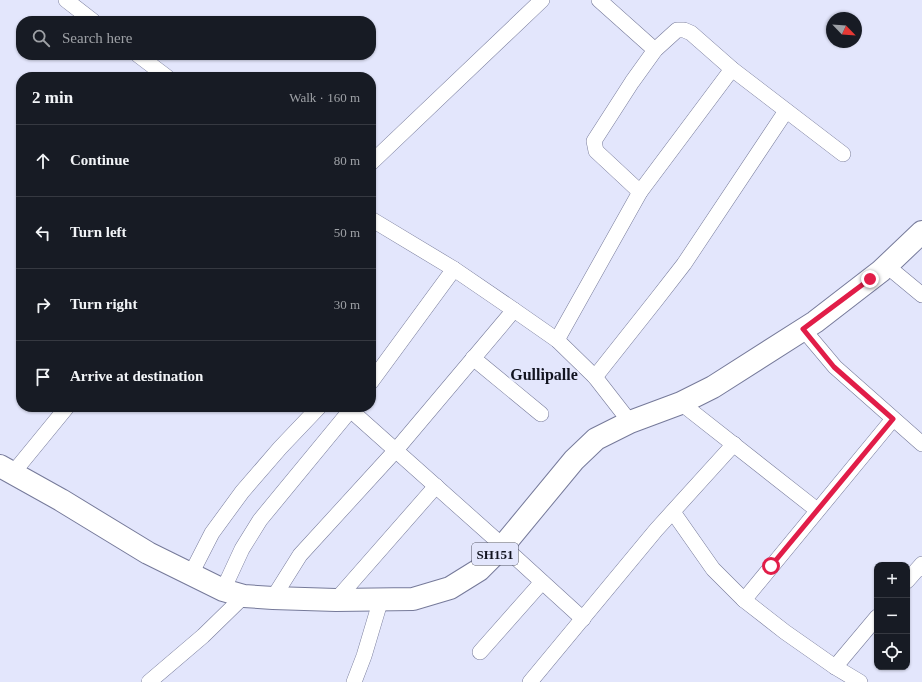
<!DOCTYPE html>
<meta charset="utf-8">
<style>
:root{--surface:#171b24;--page:#20242c;--text:#f1f3f6;--muted:#9ea1a6;--line:#363941}
body{margin:0;font-family:Georgia,serif;background:var(--page);color:var(--text)}
.controls{position:absolute;right:12px;bottom:12px;display:grid;overflow:hidden;border-radius:8px;box-shadow:0 1px 3px #0004}
.controls button{width:36px;height:36px;display:grid;place-items:center;padding:0;border:0;border-bottom:1px solid var(--line);background:var(--surface);color:var(--text);font:20px sans-serif}
.compass{position:absolute;left:826px;top:12px;width:36px;height:36px;border-radius:50%;background:var(--surface);box-shadow:0 1px 3px #0004;rotate:115deg}
.stop{position:absolute;width:12px;height:12px;margin:-9px;border:3px solid #e11d48;border-radius:50%;background:#fff}
.stop.end{background:#e11d48;border-color:#fff;box-shadow:0 1px 4px #0008}
.list{margin:0;padding:0;list-style:none}
h2{display:flex;justify-content:space-between;align-items:center;height:52px;margin:0;padding:0 16px;font-size:17px}
h2 small{font-size:13px;font-weight:400;color:var(--muted)}
.list li{display:grid;grid-template-columns:26px 1fr auto;gap:12px;align-items:center;box-sizing:border-box;height:72px;padding:0 16px;border-top:1px solid var(--line)}
.list b{display:block;font-size:15px;white-space:nowrap}
.list em{font-size:13px;font-style:normal;color:var(--muted)}
.icon{flex:none;width:22px;height:22px;fill:none;stroke:currentColor;stroke-width:2;stroke-linecap:round;stroke-linejoin:round}
.map{position:relative;flex:none;width:922px;height:682px;overflow:hidden}
.search{position:absolute;background:var(--surface);box-shadow:0 1px 3px #0004;left:16px;top:16px;width:360px;height:44px;display:flex;align-items:center;gap:10px;box-sizing:border-box;padding:0 14px;border-radius:16px;color:var(--muted);font-size:15px}
.panel{position:absolute;background:var(--surface);box-shadow:0 1px 3px #0004;left:16px;top:72px;width:360px;height:340px;border-radius:16px}
.map>svg:first-child{display:block}
</style>
<div class="map">
<svg width="922" height="682" viewBox="0 0 922 682">
<rect width="100%" height="100%" fill="#e3e6fc"/>
<g fill="none" stroke-linecap="round" stroke-linejoin="round">
<g stroke="#767a9a" stroke-width="16">
<g id="street">
<path d="M66 0 93 21"/>
<path d="M599 0 655 50"/>
<path d="M138 55 167 77"/>
<path d="M371 163 542 0"/>
<path d="M640 192 596 151 594 141 632 82 655 50 677 30H684L691 33 732 69 843 154"/>
<path d="M371 219 454 269 514 310 557 340 595 377 630 422"/>
<path d="M887 266 922 295"/>
<path d="M803 329 835 367 922 444"/>
<path d="M557 340 640 192 732 69"/>
<path d="M473 358 541 414"/>
<path d="M595 377 656 300 684 264 786 111"/>
<path d="M371 382 454 269"/>
<path d="M681 403 817 510"/>
<path d="M347 407 503 546 583 619"/>
<path d="M13 473 67 407"/>
<path d="M673 512 713 569 744 600 785 632 835 667 860 682"/>
<path d="M191 574 212 533 242 492 280 448 319 407"/>
<path d="M907 581 922 564"/>
<path d="M223 590 242 549 260 520 353 407"/>
<path d="M273 598 300 555 396 450 514 310"/>
<path d="M336 600 436 486"/>
<path d="M744 600 893 419"/>
<path d="M480 652 542 582"/>
<path d="M835 667 877 617"/>
<path d="M149 682 203 636 244 596"/>
<path d="M354 682 364 656 381 599"/>
<path d="M530 682 656 530 734 444"/>
</g>
</g>
<g stroke="#767a9a" stroke-width="24">
<path id="primary" d="M0 466 61 500 148 553 223 590 244 596 273 598 336 600 413 599 450 588 479 570 503 546 574 460 596 439 630 422 681 403 713 387 815 322 881 271 922 232"/>
</g>
<use href="#street" stroke="#fff" stroke-width="15"/>
<use href="#primary" stroke="#fff" stroke-width="22"/>
</g>
<g fill="none" stroke-linecap="round" stroke-linejoin="round">
<path stroke="#e11d48" stroke-width="5" d="M771 566 893 419 834 367 803 329 870 279"/>
</g>
<g text-anchor="middle" stroke-width="4" stroke-linejoin="round" paint-order="stroke">
<rect fill="#e3e6fc" stroke="#515362" stroke-width="1" x="472" y="543" width="46" height="22" rx="3"/>
<g font-size="13" font-weight="bold" fill="#121420">
<text x="495" y="559">SH151</text>
</g>
<g font-size="16" font-weight="bold" fill="#121420" stroke="#e3e6fc">
<text x="544" y="380">Gullipalle</text>
</g>
</g>
</svg>
<div class="controls">
<button>+</button>
<button>−</button>
<button><svg class="icon" aria-label="locate" viewBox="0 0 24 24"><circle cx="12" cy="12" r="6"/><path d="M12 2v4M12 18v4M2 12h4M18 12h4"/></svg></button>
</div>
<svg class="compass" viewBox="-18 -18 36 36"><path d="M0-13l5 13h-10z" fill="#e53935"/><path d="M0 13l5-13h-10z" fill="#9ea1a6"/></svg>
<div class="stop" style="left:771px;top:566px"></div>
<div class="stop end" style="left:870px;top:279px"></div>
<div class="search"><svg class="icon" aria-label="search" viewBox="0 0 24 24"><circle cx="10" cy="10" r="6"/><path d="M15 15l6 6"/></svg>Search here</div>
<section class="panel">
<h2>2 min<small>Walk · 160 m</small></h2>
<ul class="list">
<li><svg class="icon" aria-label="ahead" viewBox="0 0 24 24"><path d="M12 20V5M6 11l6-6 6 6"/></svg><div><b>Continue</b></div><em>80 m</em></li>
<li><svg class="icon" aria-label="left" viewBox="0 0 24 24"><path d="M17 20v-9H6M10 6l-5 5 5 5"/></svg><div><b>Turn left</b></div><em>50 m</em></li>
<li><svg class="icon" aria-label="right" viewBox="0 0 24 24"><path d="M7 20v-9h11M14 6l5 5-5 5"/></svg><div><b>Turn right</b></div><em>30 m</em></li>
<li><svg class="icon" aria-label="arrive" viewBox="0 0 24 24"><path d="M6 21V4h12l-3 4 3 4H6"/></svg><div><b>Arrive at destination</b></div></li>
</ul>
</section>
</div>
